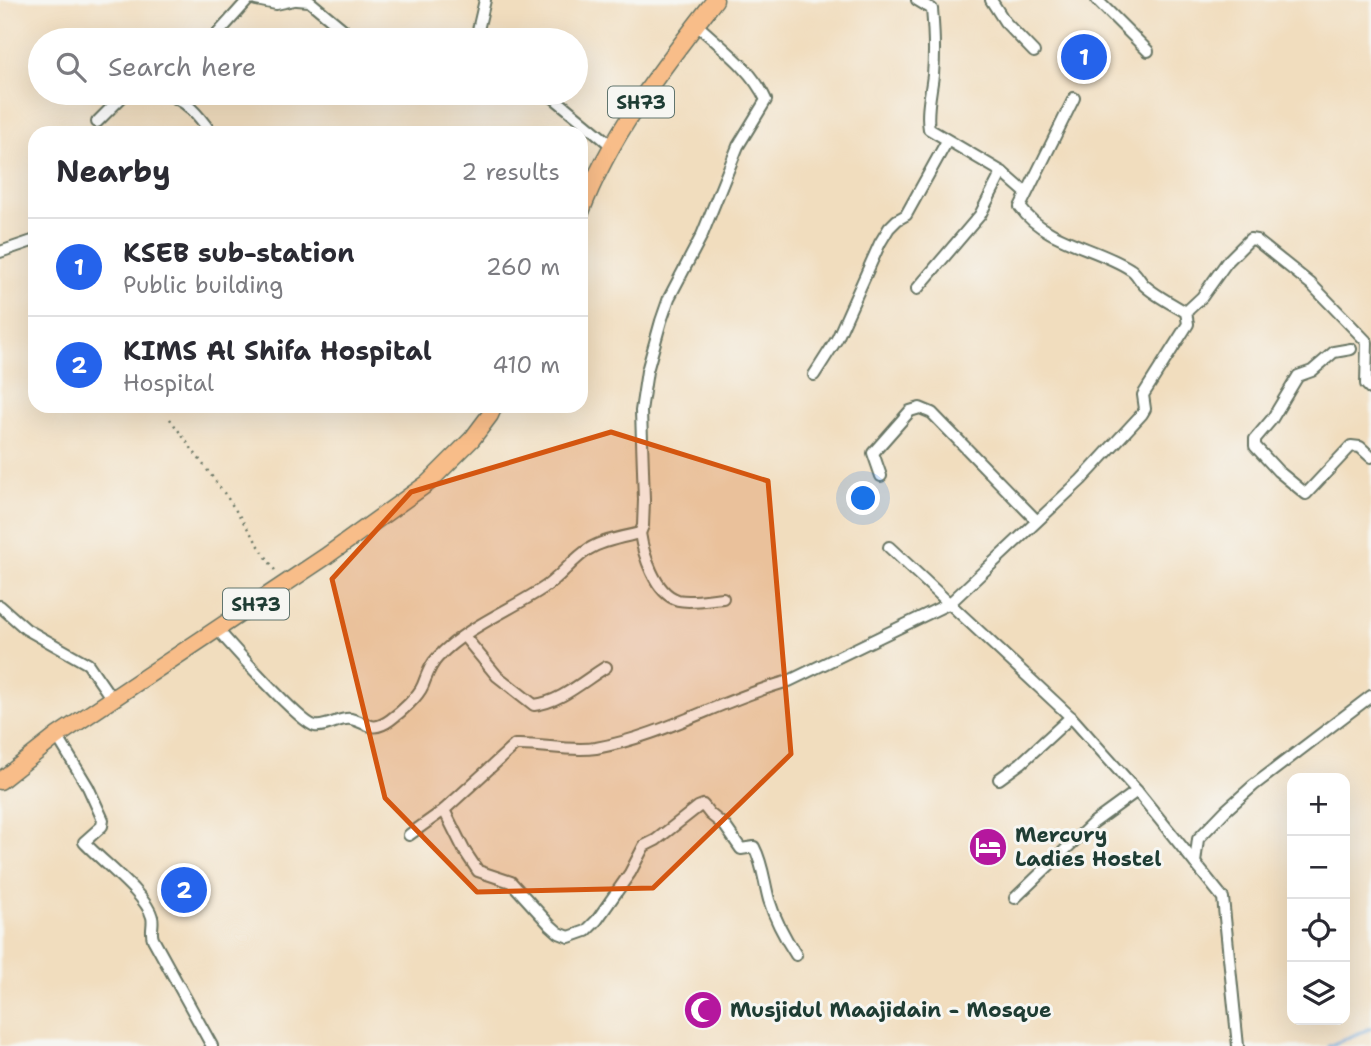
<!DOCTYPE html>
<meta charset="utf-8">
<style>
:root{--surface:#fff;--page:#f7f7f7;--text:#2b2b33;--muted:#7c7c81;--line:#e1e1e2;--accent:#2563eb}
body{margin:0;font-family:"Shantell Sans",sans-serif;background:var(--page);color:var(--text)}
.controls{position:absolute;right:21px;bottom:21px;display:grid;overflow:hidden;border-radius:14px;box-shadow:0 7px 28px #0002}
.controls button{width:63px;height:63px;display:grid;place-items:center;padding:0;border:0;border-bottom:2px solid var(--line);background:var(--surface);color:var(--text);font:35px sans-serif}
.you{position:absolute;left:864px;top:499px;width:24px;height:24px;margin:-18px;border:5px solid #fff;border-radius:50%;background:#1a73e8;box-shadow:0 0 0 10px #1a73e833}
.badge{display:grid;place-items:center;width:46px;height:46px;border-radius:50%;background:var(--accent);color:#fff;font-size:23px;font-weight:700}
.pin{position:absolute;translate:-50% -50%;border:4px solid #fff;box-shadow:0 2px 7px #0006}
.list{margin:0;padding:0;list-style:none}
h2{display:flex;justify-content:space-between;align-items:center;height:91px;margin:0;padding:0 28px;font-size:30px}
h2 small{font-size:23px;font-weight:400;color:var(--muted)}
.list li{display:grid;grid-template-columns:46px 1fr auto;gap:21px;align-items:center;box-sizing:border-box;height:98px;padding:0 28px;border-top:2px solid var(--line)}
.list b{display:block;font-size:26px;white-space:nowrap}
.list p{margin:0;font-size:23px;white-space:nowrap;color:var(--muted)}
.list em{font-size:23px;font-style:normal;color:var(--muted)}
.icon{flex:none;width:38px;height:38px;fill:none;stroke:currentColor;stroke-width:2;stroke-linecap:round;stroke-linejoin:round}
.map{position:relative;flex:none;width:1371px;height:1046px;overflow:hidden}
.search{position:absolute;background:var(--surface);box-shadow:0 7px 28px #0002;left:28px;top:28px;width:560px;height:77px;display:flex;align-items:center;gap:18px;box-sizing:border-box;padding:0 24px;border-radius:38px;color:var(--muted);font-size:26px}
.panel{position:absolute;background:var(--surface);box-shadow:0 7px 28px #0002;left:28px;top:126px;width:560px;height:287px;border-radius:21px}
.map>svg:first-child{display:block}
</style>
<div class="map">
<svg width="1371" height="1046" viewBox="0 0 1371 1046">
<rect width="100%" height="100%" fill="#f6f6f2"/>
<filter id="ink" filterUnits="userSpaceOnUse"><feTurbulence type="fractalNoise" baseFrequency=".0143" numOctaves="2"/><feDisplacementMap in="SourceGraphic" scale="14" xChannelSelector="R" yChannelSelector="G"/><feConvolveMatrix kernelMatrix="1 2 1 2 8 2 1 2 1" color-interpolation-filters="sRGB"/></filter>
<filter id="wash" filterUnits="userSpaceOnUse"><feTurbulence type="fractalNoise" baseFrequency=".00686" numOctaves="4" result="noise"/><feDisplacementMap in="SourceGraphic" scale="28" xChannelSelector="R" yChannelSelector="G"/><feGaussianBlur stdDeviation="1.57" result="paint"/><feColorMatrix in="noise" values="0 0 0 0 0 0 0 0 0 0 0 0 0 0 0 0 0 1.4 0 .05"/><feComposite in="paint" operator="in"/></filter>
<g filter="url(#wash)">
<rect width="100%" height="100%" fill="#f1ddbe"/>
<g fill="none" stroke-linecap="round" stroke-linejoin="round">
<path stroke="#68a4d9" stroke-width="3.5" d="M1329 1046 1371 1028"/>
</g>
</g>
<g filter="url(#ink)">
<g fill="none" stroke-linecap="round" stroke-linejoin="round">
<g stroke="#687564" stroke-width="14">
<g id="minor">
<path d="M256 0 276 4 294 0"/>
<path d="M297 0 309 1 356 40"/>
<path d="M485 0 478 30 488 40"/>
<path d="M917 0 932 9C934 31 935 53 933 75 931 93 926 111 929 129L1002 172 1026 193"/>
<path d="M991 0 1005 22 1034 52"/>
<path d="M1097 0 1148 51"/>
<path d="M212 40 248 0"/>
<path d="M164 93C186 100 198 114 211 133"/>
<path d="M548 93 612 146"/>
<path d="M1074 98 1020 207C1045 242 1096 247 1130 269 1136 272 1139 280 1144 285 1156 296 1172 304 1186 312"/>
<path d="M97 122 126 93"/>
<path d="M0 252 35 240"/>
<path d="M917 289 980 215 1002 172"/>
<path d="M1186 312 1202 297 1227 262 1250 239 1256 240 1311 284 1367 342 1366 384 1371 389"/>
<path d="M1351 349 1334 352 1312 371 1298 376 1272 419 1255 439V446L1278 471 1306 494 1351 446 1360 447 1371 457"/>
<path d="M814 375 837 339 880 243 889 228 897 220 906 215 947 141"/>
<path d="M881 476 873 453 910 411 920 408 932 413 1036 520"/>
<path d="M640 533C643 553 655 594 678 600 691 603 709 599 723 598"/>
<path d="M889 547 1071 717 1137 791 1223 898 1238 1046"/>
<path d="M0 606 26 629 88 664 112 699"/>
<path d="M217 629C231 645 300 723 315 726 327 728 340 717 351 719 368 723 372 733 390 720 401 712 418 697 423 685 427 675 430 665 438 657 468 626 509 611 545 587 560 577 574 558 589 549 603 540 624 537 640 533L643 526 644 500 641 411 647 371 661 321 669 298 702 235 738 146 766 100C752 69 721 47 696 24"/>
<path d="M464 636 497 676 534 705C561 702 583 681 606 667"/>
<path d="M57 736 88 787 103 820 102 826 84 842C101 861 146 894 152 917 154 924 150 931 153 939L212 1046"/>
<path d="M999 779 1021 763 1071 717"/>
<path d="M409 835 444 810"/>
<path d="M1195 863 1198 839 1226 810 1254 785 1371 696"/>
<path d="M1015 898 1093 823 1137 791"/>
<path d="M796 955C785 938 775 920 769 900 764 882 763 864 754 847L741 849 725 826 710 814 703 805 698 807 656 840 644 846 630 873 597 920 586 931 569 937 559 933 550 925 511 882 478 871 464 850 444 810 515 745C543 744 568 752 596 748 663 736 723 699 789 681L950 603 1081 480 1142 414 1145 409 1143 395 1188 324 1186 312"/>
</g>
</g>
<g stroke="#687564" stroke-width="19">
<g id="primary">
<path d="M581 212C610 134 664 66 715 0"/>
<path d="M0 781 57 736 325 557 428 483 472 439 490 415 494 406"/>
</g>
</g>
<path stroke="#687564" stroke-width="2.5" stroke-dasharray="2 5" stroke-linecap="butt" d="M170 419 227 497 276 572"/>
<use href="#minor" stroke="#fff" stroke-width="10"/>
<use href="#primary" stroke="#f8bd89" stroke-width="16"/>
</g>
</g>
<path fill="#d45610" fill-opacity="0.2" stroke="#d45610" stroke-width="5" stroke-linejoin="round" d="M611 432 768 481 791 754 653 888 477 892 385 798 332 579 411 492Z"/>
<defs>
<g id="hotel-disc" transform="scale(2.0125)"><circle r="9.5" fill="#b5179e" stroke="#f6f6f2"/><path d="M-6-4.5h1.5V1H6V5H4.5V3h-9V5H-6ZM-4 0a1.8 1.8 0 1 1 3.6 0ZM.5 0V-2.5h3Q6-2.5 6 0Z" fill="#fff"/></g>
<g id="mosque-disc" transform="scale(2.0125)"><circle r="9.5" fill="#b5179e" stroke="#f6f6f2"/><path d="M3.5-4.9A6 6 0 1 0 3.5 4.9A5 5 0 1 1 3.5-4.9Z" fill="#fff"/></g>
</defs>
<g fill-rule="evenodd">
<use href="#hotel-disc" x="988" y="847"/>
<use href="#mosque-disc" x="703" y="1010"/>
</g>
<g text-anchor="middle" stroke-width="6" stroke-linejoin="round" paint-order="stroke">
<g fill="#f6f6f2" stroke="#60746d" stroke-width="2">
<rect x="608" y="86.5" width="66" height="31" rx="5"/>
<rect x="223" y="588.5" width="66" height="31" rx="5"/>
</g>
<g font-size="19" font-weight="bold" fill="#1f3d34">
<text x="641" y="109">SH73</text>
<text x="256" y="611">SH73</text>
</g>
<g font-size="21" font-weight="bold" fill="#1f3d34" stroke="#f6f6f2" text-anchor="start">
<text x="1015" y="842">Mercury<tspan x="1015" dy="24">Ladies Hostel</tspan></text>
<text x="730" y="1017">Musjidul Maajidain - Mosque</text>
</g>
</g>
</svg>
<div class="controls">
<button>+</button>
<button>−</button>
<button><svg class="icon" aria-label="locate" viewBox="0 0 24 24"><circle cx="12" cy="12" r="6"/><path d="M12 2v4M12 18v4M2 12h4M18 12h4"/></svg></button>
<button><svg class="icon" aria-label="layers" viewBox="0 0 24 24"><path d="M12 4l9 5-9 5-9-5zM3 14l9 5 9-5"/></svg></button>
</div>
<div class="you"></div>
<div class="pin badge" style="left:1084px;top:57px">1</div>
<div class="pin badge" style="left:184px;top:890px">2</div>
<div class="search"><svg class="icon" aria-label="search" viewBox="0 0 24 24"><circle cx="10" cy="10" r="6"/><path d="M15 15l6 6"/></svg>Search here</div>
<section class="panel">
<h2>Nearby<small>2 results</small></h2>
<ul class="list">
<li><span class="badge">1</span><div><b>KSEB sub-station</b><p>Public building</p></div><em>260 m</em></li>
<li><span class="badge">2</span><div><b>KIMS Al Shifa Hospital</b><p>Hospital</p></div><em>410 m</em></li>
</ul>
</section>
</div>
